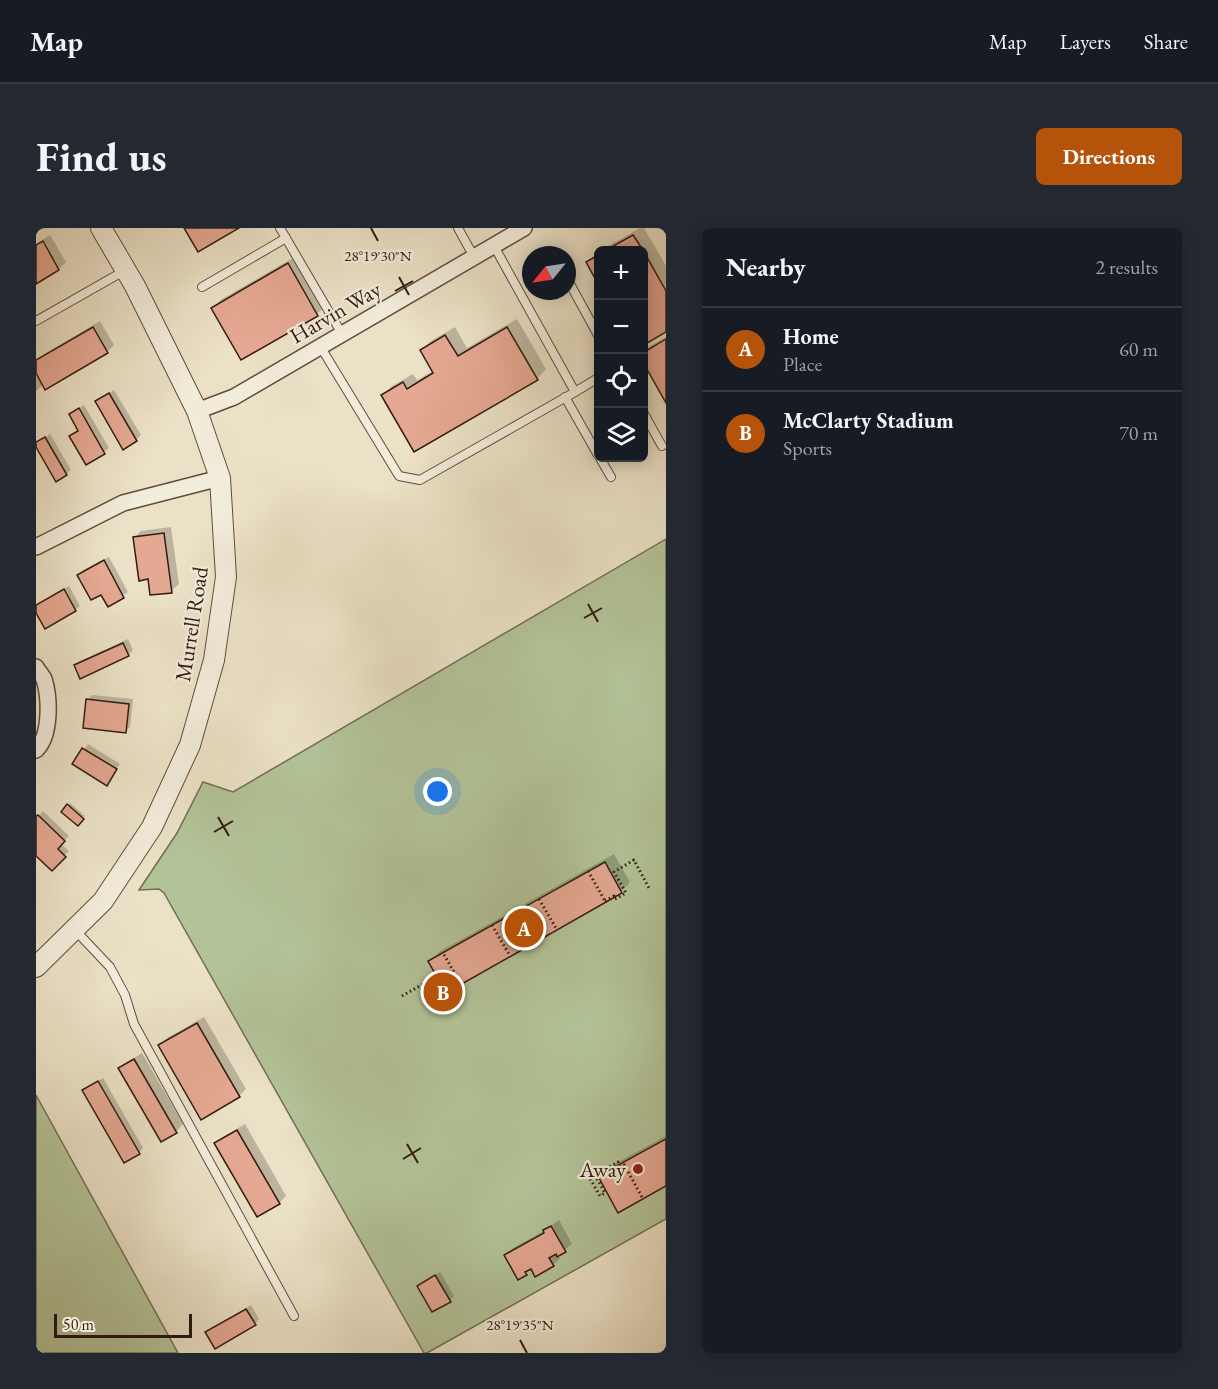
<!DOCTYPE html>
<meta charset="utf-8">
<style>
:root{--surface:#171b24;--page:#242831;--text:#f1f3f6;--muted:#9ea1a6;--line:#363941;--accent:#b45309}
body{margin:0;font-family:"EB Garamond",serif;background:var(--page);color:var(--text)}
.controls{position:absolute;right:18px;top:18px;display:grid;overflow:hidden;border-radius:9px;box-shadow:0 3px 15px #0003}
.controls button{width:54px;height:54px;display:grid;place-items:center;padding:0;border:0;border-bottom:2px solid var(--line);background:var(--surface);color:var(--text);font:30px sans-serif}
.compass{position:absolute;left:486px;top:18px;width:54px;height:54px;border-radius:50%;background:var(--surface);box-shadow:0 3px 15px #0003;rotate:240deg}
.scale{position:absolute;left:18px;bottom:15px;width:138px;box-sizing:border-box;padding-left:6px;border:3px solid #321a0f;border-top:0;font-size:16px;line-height:21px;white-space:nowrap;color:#321a0f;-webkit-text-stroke:4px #f2ecda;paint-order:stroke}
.you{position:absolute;left:402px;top:564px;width:21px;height:21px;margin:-15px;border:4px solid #fff;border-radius:50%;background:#1a73e8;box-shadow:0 0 0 9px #1a73e833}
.badge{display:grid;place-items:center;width:39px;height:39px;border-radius:50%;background:var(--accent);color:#fff;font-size:20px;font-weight:700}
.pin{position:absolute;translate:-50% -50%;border:3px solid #fff;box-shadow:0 2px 6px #0006}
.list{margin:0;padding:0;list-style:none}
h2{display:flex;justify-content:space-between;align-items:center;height:78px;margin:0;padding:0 24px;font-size:26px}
h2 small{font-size:20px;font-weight:400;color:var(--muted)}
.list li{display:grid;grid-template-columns:39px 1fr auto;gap:18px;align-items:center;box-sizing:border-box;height:84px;padding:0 24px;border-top:2px solid var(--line)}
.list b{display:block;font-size:22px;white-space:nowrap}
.list p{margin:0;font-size:20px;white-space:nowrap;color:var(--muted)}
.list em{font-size:20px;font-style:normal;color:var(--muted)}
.icon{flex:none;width:33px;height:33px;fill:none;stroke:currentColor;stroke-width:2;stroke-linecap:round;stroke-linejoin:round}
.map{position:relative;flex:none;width:630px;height:1125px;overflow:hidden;border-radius:9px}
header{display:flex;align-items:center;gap:36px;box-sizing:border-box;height:84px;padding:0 30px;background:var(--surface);border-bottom:2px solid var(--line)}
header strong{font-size:28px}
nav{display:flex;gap:33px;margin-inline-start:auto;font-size:21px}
.intro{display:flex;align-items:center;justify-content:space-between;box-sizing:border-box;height:144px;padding:0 36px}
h1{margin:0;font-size:42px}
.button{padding:15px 27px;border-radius:9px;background:var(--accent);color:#fff;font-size:21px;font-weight:700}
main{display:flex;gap:36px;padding:0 36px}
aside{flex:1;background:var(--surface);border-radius:9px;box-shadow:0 3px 15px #0003}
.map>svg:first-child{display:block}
</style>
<header>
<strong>Map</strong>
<nav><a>Map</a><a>Layers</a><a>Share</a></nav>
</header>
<div class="intro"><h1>Find us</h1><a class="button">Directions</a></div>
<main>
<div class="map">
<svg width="630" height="1125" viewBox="0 0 630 1125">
<rect width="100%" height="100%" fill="#ebe1c6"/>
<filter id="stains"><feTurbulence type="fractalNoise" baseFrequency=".00333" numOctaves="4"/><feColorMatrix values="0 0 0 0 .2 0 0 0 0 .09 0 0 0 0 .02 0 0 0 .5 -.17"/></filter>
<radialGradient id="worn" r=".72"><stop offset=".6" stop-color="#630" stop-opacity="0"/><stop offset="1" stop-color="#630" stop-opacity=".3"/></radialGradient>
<g fill="#b3c398" stroke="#726e54" stroke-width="1.5">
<path d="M630 311V991L391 1125H388L128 665 123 661 103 662 141 605 167 554 197 564Z"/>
<path d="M0 867 142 1125H0Z"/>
</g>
<g fill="#0003">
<path d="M604 0H608L630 38V102L608 115V22H565Z"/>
<path d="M14 7 30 34 23 41 0 54V16Z"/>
<path d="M562 24V53L552 34Z"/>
<path d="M262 27 290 77 281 86 177 80 186 71Z"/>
<path d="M481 91 510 141 501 151 347 167 356 158 377 146 381 152 397 143 386 122 395 113 419 99 431 120Z"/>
<path d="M64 93 78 117 71 124 8 156 0 163V131Z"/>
<path d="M630 109V172L608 133V124L614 118Z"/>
<path d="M78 162 105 207 100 212 61 174Z"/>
<path d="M48 177 73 220 68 224 35 208 43 201 35 186Z"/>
<path d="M14 206 35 242 30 246 0 216Z"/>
<path d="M135 299 143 356 135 363 113 350 98 310 105 303Z"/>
<path d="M73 329 92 364 73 377 66 365 43 347 47 342Z"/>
<path d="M33 358 44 378 39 382 0 381V378L3 375Z"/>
<path d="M92 411 97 422 92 427 39 437 44 433Z"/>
<path d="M56 467 97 471 94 499 89 504 52 471Z"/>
<path d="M52 516 84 536 70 556 38 536Z"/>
<path d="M34 575 49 588 42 596 27 584Z"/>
<path d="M7 583 33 608 25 616 33 623 16 641 0 626V591Z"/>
<path d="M578 626 594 654 585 664 410 763 394 734 403 724Z"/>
<path d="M168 789 210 861 203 868 124 817 131 810Z"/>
<path d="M106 825 147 896 140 904 125 912 84 841 91 834Z"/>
<path d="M67 850 107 920 103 925 48 862Z"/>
<path d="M209 896 250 968 243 975 180 916 187 909Z"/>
<path d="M630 908V956L564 949 573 939Z"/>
<path d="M523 992 536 1016 522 1027 524 1030 517 1037 496 1040 483 1050 470 1027 477 1020 508 1003Z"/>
<path d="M404 1044 418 1068 414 1072 383 1058Z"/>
<path d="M215 1077 223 1091 219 1096 171 1104Z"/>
</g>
<g fill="#e5a892" stroke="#321a0f" stroke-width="1.5">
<path d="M148 0H203L162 24Z"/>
<path d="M597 7 607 22H570Z"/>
<path d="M7 13 23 42 0 56V17Z"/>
<path d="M608 24 630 63V104L608 117Z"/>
<path d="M562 27V56L550 34Z"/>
<path d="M252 35 282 88 205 132 175 80Z"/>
<path d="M57 99 72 125 9 162 0 145V132Z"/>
<path d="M471 99 502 152 378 224 345 167 367 154 371 161 397 145 384 122 409 107 422 128Z"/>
<path d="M630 111V175L608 136V124Z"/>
<path d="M73 165 101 213 87 222 59 173Z"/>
<path d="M43 180 69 226 50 237 33 208 42 203 33 186Z"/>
<path d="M9 209 31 247 20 254 0 219V214Z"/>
<path d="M128 305 136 365 114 367 112 351 103 353 97 309Z"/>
<path d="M68 332 88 370 72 379 65 367 55 372 41 347Z"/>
<path d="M28 361 40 383 9 401 0 385V377Z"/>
<path d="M87 415 93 428 44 451 38 437Z"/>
<path d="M50 471 93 476 90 505 47 500Z"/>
<path d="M46 520 81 541 71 558 36 536Z"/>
<path d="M31 576 48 591 42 598 25 584Z"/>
<path d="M2 587 29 613 22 621 30 629 16 643 0 628V588Z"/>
<path d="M569 634 586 665 410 765 392 733Z"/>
<path d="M161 795 204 869 165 892 122 817Z"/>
<path d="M98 831 141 905 125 914 82 840Z"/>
<path d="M62 853 104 926 88 935 46 862Z"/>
<path d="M201 902 244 976 221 989 178 915Z"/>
<path d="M630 911V958L582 985 562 948Z"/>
<path d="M515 998 530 1024 521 1029 520 1026 513 1030 518 1038 499 1049 495 1041 489 1044 491 1047 482 1052 468 1027 508 1005 507 1002Z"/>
<path d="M399 1047 415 1074 396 1084 381 1058Z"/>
<path d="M210 1081 220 1097 179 1121 169 1104Z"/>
</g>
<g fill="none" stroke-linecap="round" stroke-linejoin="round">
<g stroke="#604c3d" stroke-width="10">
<g id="service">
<path d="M244 0 306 106"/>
<path d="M422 0 438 29"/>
<path d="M534 56 562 107"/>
<path d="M166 59 250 10"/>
<path d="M0 93 88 43"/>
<path d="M284 118 363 248 384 252 539 164 458 18"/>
<path d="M539 164 562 150"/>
<path d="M529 169 562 227"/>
<path d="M608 186 626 218"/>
<path d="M564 230 575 249"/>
<path d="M40 703 74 739 89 767 98 796 258 1088"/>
</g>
</g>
<g stroke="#604c3d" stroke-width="18">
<g id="minor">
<path d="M161 183 198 169 488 0"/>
<path d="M0 319 87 275 184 250"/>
<path d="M0 439C2 443 6 447 8 451 14 470 15 508 0 522"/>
</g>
</g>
<g stroke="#604c3d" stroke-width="22">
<path id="tertiary" d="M0 739 67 673 116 599 154 517 178 432 190 349 184 250 161 183 99 58 65 0"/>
</g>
<g stroke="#321a0f" stroke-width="3" stroke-dasharray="1.5 3" stroke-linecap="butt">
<path d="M552 643 569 673"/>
<path d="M503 671 521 702"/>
<path d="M569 673 578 668 579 671 590 665 578 644 598 632 613 660"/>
<path d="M480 684 498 715"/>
<path d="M456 697 474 728"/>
<path d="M366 768 396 751 406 769 426 758 407 725"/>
<path d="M588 936 607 971"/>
<path d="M552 947 564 968 569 965 559 947 582 934 584 938 588 936"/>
</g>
<use href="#service" stroke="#f2ecda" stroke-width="8"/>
<use href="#minor" stroke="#f2ecda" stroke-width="15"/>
<use href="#tertiary" stroke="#f2ecda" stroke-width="20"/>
</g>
<path fill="none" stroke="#321a0f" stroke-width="2" d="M335 0 342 13M363 49 373 67M359 63 377 53M552 376 562 394M548 390 566 380M182 589 193 608M178 604 197 593M371 916 382 935M367 931 385 920M484 1112 491 1125"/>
<circle fill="#8f2418" stroke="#f2ecda" stroke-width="2" cx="602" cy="941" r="6"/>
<g text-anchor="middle" stroke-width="4.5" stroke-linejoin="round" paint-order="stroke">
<g font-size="22" fill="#321a0f" stroke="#f2ecda">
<text transform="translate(299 84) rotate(-30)" y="8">Harvin Way</text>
<text transform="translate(155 396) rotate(-81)" y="8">Murrell Road</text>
</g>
<g font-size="22" fill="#321a0f" stroke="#f2ecda" text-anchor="end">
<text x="590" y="949">Away</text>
</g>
</g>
<g font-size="15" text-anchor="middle" fill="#321a0f" stroke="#f2ecda" stroke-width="4.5" stroke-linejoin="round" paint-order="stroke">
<text x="342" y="33">28°19'30"N</text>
<text x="484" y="1102">28°19'35"N</text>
</g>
<rect width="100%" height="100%" filter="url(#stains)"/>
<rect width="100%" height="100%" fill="url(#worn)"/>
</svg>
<div class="controls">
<button>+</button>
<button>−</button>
<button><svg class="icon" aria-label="locate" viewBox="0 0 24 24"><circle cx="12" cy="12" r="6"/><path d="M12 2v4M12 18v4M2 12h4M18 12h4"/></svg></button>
<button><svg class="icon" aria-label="layers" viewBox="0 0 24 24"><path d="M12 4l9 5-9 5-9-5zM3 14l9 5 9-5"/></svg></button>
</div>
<svg class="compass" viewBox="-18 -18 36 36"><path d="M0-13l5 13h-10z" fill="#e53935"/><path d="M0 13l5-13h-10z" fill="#9ea1a6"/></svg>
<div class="scale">50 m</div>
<div class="you"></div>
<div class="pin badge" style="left:488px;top:700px">A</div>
<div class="pin badge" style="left:407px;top:764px">B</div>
</div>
<aside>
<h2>Nearby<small>2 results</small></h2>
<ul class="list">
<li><span class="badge">A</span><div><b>Home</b><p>Place</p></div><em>60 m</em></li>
<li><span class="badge">B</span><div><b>McClarty Stadium</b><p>Sports</p></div><em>70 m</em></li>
</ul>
</aside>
</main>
